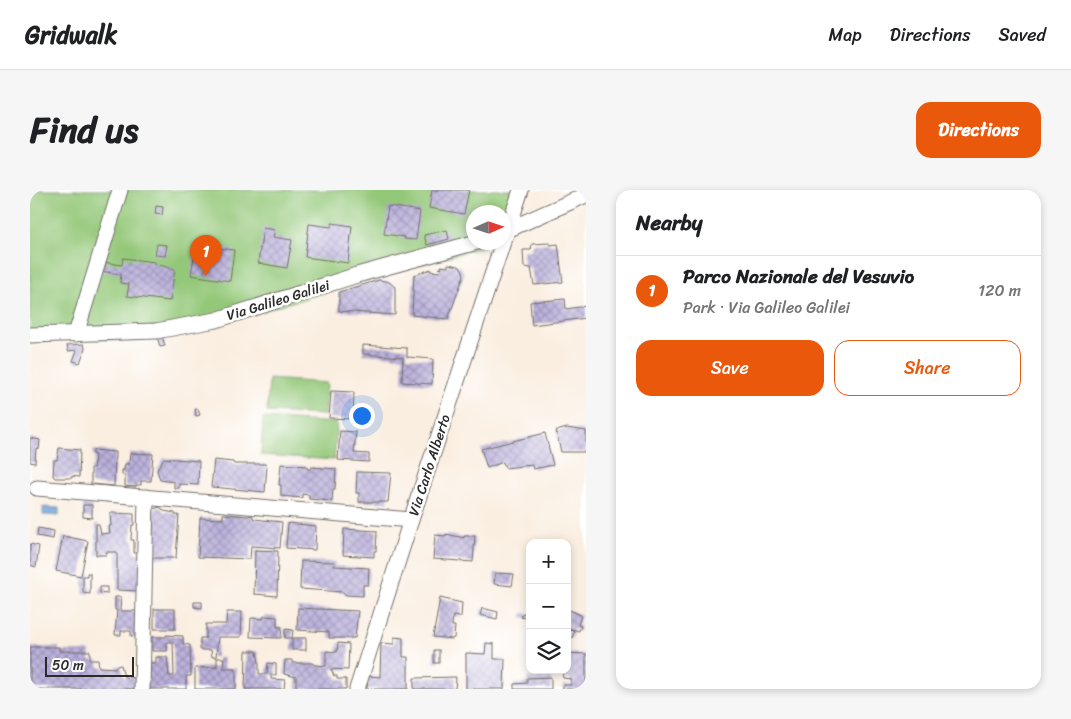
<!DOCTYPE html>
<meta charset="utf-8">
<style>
:root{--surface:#fff;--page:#f6f6f6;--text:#202124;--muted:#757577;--line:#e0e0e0;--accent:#ea580c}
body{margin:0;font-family:Sriracha,sans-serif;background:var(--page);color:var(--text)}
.controls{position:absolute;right:15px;bottom:15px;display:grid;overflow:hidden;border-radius:10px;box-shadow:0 2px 8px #0003}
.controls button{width:45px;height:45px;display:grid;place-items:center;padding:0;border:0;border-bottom:1px solid var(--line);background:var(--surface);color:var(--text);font:25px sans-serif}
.compass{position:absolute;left:436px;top:15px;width:45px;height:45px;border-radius:50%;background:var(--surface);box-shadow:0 2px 8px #0003;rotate:87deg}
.scale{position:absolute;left:15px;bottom:12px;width:89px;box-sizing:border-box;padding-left:5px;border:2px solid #2b2b2b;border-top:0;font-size:14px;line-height:18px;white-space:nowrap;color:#2b2b2b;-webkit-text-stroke:4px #fff;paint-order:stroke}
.you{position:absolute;left:331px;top:225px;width:18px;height:18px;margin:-12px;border:4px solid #fff;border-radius:50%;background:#1a73e8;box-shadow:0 0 0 8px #1a73e833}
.badge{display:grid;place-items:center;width:32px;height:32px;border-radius:50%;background:var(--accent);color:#fff;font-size:16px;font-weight:700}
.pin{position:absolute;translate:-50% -41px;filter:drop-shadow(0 1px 2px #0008)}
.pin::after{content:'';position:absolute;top:26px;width:18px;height:15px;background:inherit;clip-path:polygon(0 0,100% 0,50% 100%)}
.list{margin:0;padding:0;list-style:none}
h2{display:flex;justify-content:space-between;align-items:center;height:65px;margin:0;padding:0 20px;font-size:21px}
h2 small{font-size:16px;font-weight:400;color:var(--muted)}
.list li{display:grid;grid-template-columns:32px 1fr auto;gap:15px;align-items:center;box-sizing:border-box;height:70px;padding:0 20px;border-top:1px solid var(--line)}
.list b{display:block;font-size:19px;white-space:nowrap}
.list p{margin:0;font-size:16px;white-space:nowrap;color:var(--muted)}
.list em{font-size:16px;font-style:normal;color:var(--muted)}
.actions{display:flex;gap:10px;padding:15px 20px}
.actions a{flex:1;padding:11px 0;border:1px solid var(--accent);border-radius:15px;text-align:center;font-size:18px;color:var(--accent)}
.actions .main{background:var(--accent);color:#fff}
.icon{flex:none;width:28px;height:28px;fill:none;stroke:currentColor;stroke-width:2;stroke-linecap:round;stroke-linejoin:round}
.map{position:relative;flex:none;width:556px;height:499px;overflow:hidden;border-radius:15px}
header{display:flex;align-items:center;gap:30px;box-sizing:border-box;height:70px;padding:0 25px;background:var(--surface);border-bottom:1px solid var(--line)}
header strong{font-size:24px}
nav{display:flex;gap:28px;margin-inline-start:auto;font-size:18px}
.intro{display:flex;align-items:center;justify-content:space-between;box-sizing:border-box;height:120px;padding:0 30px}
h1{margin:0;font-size:35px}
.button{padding:12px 22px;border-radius:15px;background:var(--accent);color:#fff;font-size:18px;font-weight:700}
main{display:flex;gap:30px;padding:0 30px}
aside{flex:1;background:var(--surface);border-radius:15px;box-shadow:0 2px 8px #0003}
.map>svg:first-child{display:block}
</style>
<header>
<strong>Gridwalk</strong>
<nav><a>Map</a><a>Directions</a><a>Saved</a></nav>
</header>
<div class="intro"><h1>Find us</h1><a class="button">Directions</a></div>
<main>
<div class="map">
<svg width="556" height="499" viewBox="0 0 556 499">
<defs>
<pattern id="building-cross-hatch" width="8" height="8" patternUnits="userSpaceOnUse" patternTransform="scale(1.25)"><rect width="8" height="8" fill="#bbb1dc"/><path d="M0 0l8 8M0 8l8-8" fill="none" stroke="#9890b3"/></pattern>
</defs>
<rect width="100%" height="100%" fill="#fff"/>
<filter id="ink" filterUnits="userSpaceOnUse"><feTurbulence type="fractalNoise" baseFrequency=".02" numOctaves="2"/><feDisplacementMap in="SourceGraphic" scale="10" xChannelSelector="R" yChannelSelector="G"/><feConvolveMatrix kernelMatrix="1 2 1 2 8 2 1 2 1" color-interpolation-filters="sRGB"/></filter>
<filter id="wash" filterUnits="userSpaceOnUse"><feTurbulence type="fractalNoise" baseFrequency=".0096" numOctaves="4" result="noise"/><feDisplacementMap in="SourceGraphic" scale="20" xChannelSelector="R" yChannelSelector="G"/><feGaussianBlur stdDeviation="1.12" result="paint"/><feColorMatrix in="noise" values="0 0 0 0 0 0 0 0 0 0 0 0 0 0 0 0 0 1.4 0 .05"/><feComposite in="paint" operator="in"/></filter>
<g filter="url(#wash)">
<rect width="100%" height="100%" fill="#faeee0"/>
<g fill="#94c879" stroke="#607a52">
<path d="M0 0H495L474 44 473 22H443V52L459 53 452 57 190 133 101 151 42 148 0 152Z"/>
<path d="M239 189 297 193 295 225 237 222Z"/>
<path d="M233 228 307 233 304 270 231 265Z"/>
</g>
<path fill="#659ed4" stroke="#486480" d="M13 317 29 318V326L13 325Z"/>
<g id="blocks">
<g fill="url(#building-cross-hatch)">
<path d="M402 0H439L434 24 399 18Z"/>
<path d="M126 16 133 17 132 25 125 24Z"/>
<path d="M358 16 390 21 386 50 374 49 375 47 354 44Z"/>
<path d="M302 33 322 36 318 73 275 67 279 34 301 37Z"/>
<path d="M233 38 245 40 243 47 262 50 257 78 228 73Z"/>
<path d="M417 40 419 49 397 55 394 45Z"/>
<path d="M520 53V55L528 54 533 92 504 95 501 78 494 77 493 60H501L502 54Z"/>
<path d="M127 54 137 55 135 66 125 65Z"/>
<path d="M166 55 204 60 200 91 161 85Z"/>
<path d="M93 68 125 72V74L145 79 140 111 97 106 99 94 90 93 91 84 69 81 72 72 92 75Z"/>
<path d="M418 74 429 76 432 79 434 85 418 129 382 125 384 85 401 79 400 81 410 82 409 78 412 79 411 76 418 77Z"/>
<path d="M349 90 359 92 365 97V125L309 121V102Z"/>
<path d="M535 109 536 119 556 116V128L502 135 500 112Z"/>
<path d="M127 146H132L135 156 130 157Z"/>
<path d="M54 154 55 158 50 173 43 171 47 160 38 161 37 155Z"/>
<path d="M333 155 377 158V167L403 169 402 194 372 192 373 167 333 164Z"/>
<path d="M301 201 324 202 323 229 299 228Z"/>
<path d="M165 219H168L170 225 166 226Z"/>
<path d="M537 238 556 241V262H531L526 241Z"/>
<path d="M310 241 326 242 324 263 339 264V272L308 270Z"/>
<path d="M515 243 523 275 503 279 502 275 475 278 473 272 457 278 451 259Z"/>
<path d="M0 248 10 250 9 259 6 258 5 273 0 272Z"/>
<path d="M29 258 50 260 49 287 42 286V288H25L23 286 24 270H27Z"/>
<path d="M63 260 85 262 84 296 61 294V278L64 277 63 274H64L65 265H63Z"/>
<path d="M100 263 123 264 121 291H111V295H106V297L95 296V285H92V280H94L95 274H99Z"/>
<path d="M134 268 169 271 168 295 149 294V298H144V292L130 290 127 280Z"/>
<path d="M184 270 203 272 204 274H235L237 276 235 302 181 297Z"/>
<path d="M251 274 277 276V279H281V277L306 279 305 299H303L302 311 279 309V305L272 304V308L251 306V295H249Z"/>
<path d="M327 282 361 283 358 312H329V303H326Z"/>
<path d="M53 315H62V328L53 327Z"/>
<path d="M130 317 134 321 145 323V325H149L146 368H122L120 363 122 359 121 358 123 319Z"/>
<path d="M80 323 104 324V335H102L101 350H104V363H111L110 401 87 400V362H76V365H66V334H69L71 344 80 343 79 336H81Z"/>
<path d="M193 324 218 326 222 325 224 329 252 332 250 358 221 356 220 369 168 367 170 328 193 329Z"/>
<path d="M258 333 286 336 285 360 256 358Z"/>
<path d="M8 338 24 341 23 349 7 346Z"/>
<path d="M314 339 347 341 346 361H344V367L313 365Z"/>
<path d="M416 344 434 348V346H445L443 372 403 369 405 345 416 346Z"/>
<path d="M33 346 58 351 51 386 26 381Z"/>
<path d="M0 354 9 356 6 377 0 375Z"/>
<path d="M225 360 248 361 247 406 224 404Z"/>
<path d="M271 371 305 372 304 376 339 378 338 395H333V406L316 405 313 402 270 399Z"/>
<path d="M57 383H60V404L53 403V386H57Z"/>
<path d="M465 383 484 384 482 396 464 394Z"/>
<path d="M70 397H77V404L70 403Z"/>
<path d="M85 407H91L90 421H109L108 446H101V441H91V445H85L87 420H85Z"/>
<path d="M410 408 432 413 431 427 423 426 422 436H425L424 448 422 449 403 447Z"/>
<path d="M164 412H172V418L164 417Z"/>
<path d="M268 418 328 421 325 448H299V442L267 440Z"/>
<path d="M452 418 468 422 467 429 450 425Z"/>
<rect x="124" y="419" width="21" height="20"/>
<path d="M539 420 551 425 548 435 551 436 549 441 539 438 537 441Z"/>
<path d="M197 422H212L211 447H188L186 467H182L181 460H170V448H176V434H196Z"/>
<path d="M493 423 500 424V429L491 427Z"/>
<path d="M234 426 247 427V437H252L251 448 220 447 221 428 233 429Z"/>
<path d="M255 439 263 440 262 448H255Z"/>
<path d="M540 439 544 441 542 448 538 447Z"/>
<path d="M136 445 153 446V454L160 455 161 486H156V499H113V473H126V467H137L139 486H144L143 452H137V461H122V447H136Z"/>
<path d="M364 447 373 448V467H378V499H337L338 486 350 487 351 453 364 454Z"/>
<rect x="262" y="448" width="14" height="12"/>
<path d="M308 453 319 454 318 480 301 479 304 486H307V489H316V499H266V487L254 484 255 470H262V473H282L285 475 296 476V461L307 462Z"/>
<path d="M456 453 464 454V469H475L474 499H436V463L455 464Z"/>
<path d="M0 457H29V461H60V470H68L69 477 86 478V476L91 475 94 487 107 488V499H0Z"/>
<rect x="404" y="460" width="5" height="13"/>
<path d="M216 461H227L229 473V484H237L238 473 246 474V485H241V489L255 490 254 499H215Z"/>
<path d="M537 463 556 464V499H533V495H541V489L533 488 532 480H537Z"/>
<path d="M187 468H194L193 478H206V499H165V478L187 477Z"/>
<path d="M426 487 425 499H384V488Z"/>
<path d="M521 487V499H484V494L497 493V488Z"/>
</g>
</g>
</g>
<g filter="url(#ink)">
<use href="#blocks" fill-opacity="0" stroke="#736f6a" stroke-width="1"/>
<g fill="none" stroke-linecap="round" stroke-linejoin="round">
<g stroke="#736f6a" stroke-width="17">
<g id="minor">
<path d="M473 42 556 5"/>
<path d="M476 45 491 0"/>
<path d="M46 144 90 0"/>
<path d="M0 145 126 141 186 130 327 85 447 52"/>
<path d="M7 298 381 330"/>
<path d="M112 499 116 307"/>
<path d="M327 499 381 330 473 52"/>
</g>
</g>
<use href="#minor" stroke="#fff" stroke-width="15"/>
</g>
</g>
<g text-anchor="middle" stroke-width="5" stroke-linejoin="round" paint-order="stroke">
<g font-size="14" fill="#2b2b2b" stroke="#fff">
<text transform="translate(248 110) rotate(-17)" y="5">Via Galileo Galilei</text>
<text transform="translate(399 275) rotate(-72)" y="5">Via Carlo Alberto</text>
</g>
</g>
</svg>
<div class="controls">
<button>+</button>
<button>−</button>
<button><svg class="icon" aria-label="layers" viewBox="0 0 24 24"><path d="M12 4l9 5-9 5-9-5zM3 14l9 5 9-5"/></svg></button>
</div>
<svg class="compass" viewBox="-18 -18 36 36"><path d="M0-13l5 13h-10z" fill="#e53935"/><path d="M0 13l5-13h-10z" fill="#757577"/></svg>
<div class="scale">50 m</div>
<div class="you"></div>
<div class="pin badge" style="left:176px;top:86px">1</div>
</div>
<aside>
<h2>Nearby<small></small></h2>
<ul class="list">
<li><span class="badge">1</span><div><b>Parco Nazionale del Vesuvio</b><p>Park · Via Galileo Galilei</p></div><em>120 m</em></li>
</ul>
<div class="actions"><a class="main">Save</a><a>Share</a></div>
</aside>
</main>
